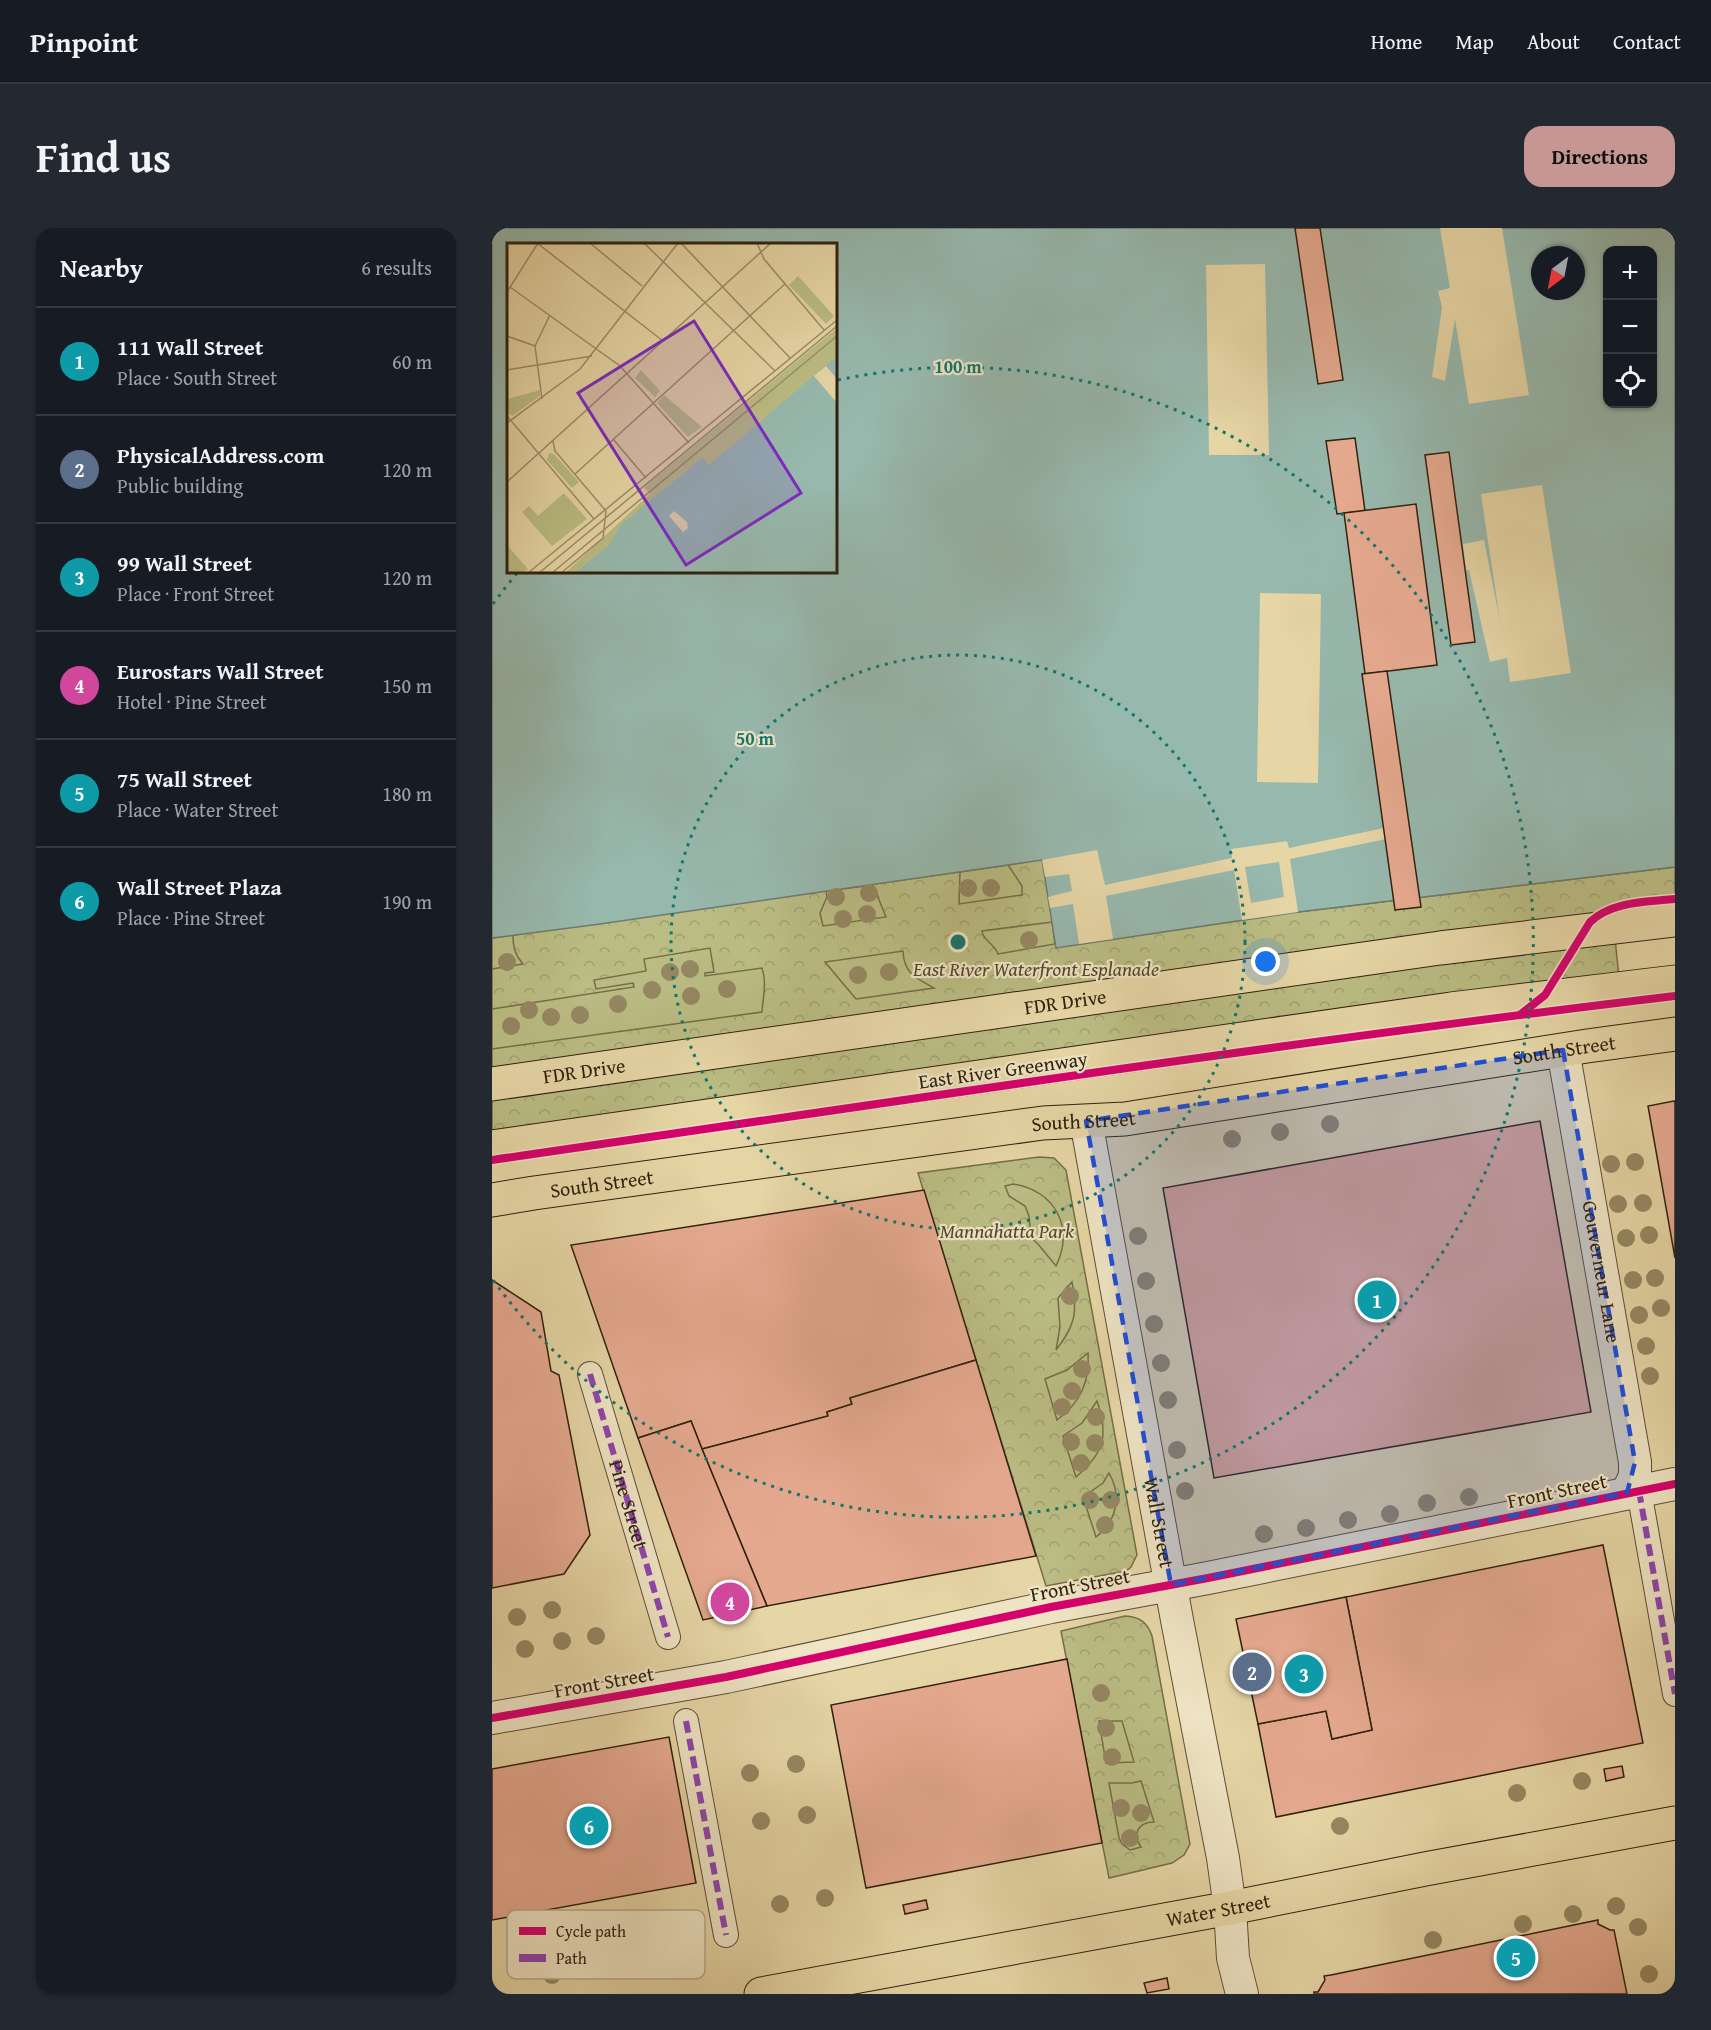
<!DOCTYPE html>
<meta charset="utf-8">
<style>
:root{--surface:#171b24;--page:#242831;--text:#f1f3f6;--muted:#9ea1a6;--line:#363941;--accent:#c59692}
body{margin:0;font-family:"Gentium Book Plus",serif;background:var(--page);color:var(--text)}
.controls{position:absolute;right:18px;top:18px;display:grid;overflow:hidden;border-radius:12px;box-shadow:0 2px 4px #0004}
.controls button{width:54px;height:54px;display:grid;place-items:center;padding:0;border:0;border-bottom:2px solid var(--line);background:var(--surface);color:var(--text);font:30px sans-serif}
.compass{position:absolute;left:1039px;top:18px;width:54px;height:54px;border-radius:50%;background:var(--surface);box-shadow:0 2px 4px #0004;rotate:212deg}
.you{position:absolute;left:774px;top:734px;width:21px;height:21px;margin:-15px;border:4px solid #fff;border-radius:50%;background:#1a73e8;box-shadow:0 0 0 9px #1a73e833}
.badge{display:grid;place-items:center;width:39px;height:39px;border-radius:50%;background:var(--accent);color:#fff;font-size:20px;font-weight:700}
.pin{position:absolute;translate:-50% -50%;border:3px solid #fff;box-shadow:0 2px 6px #0006}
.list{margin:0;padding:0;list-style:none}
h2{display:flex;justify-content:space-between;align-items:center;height:78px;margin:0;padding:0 24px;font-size:26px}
h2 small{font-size:20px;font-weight:400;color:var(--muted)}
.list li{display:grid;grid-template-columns:39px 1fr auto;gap:18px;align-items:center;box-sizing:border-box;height:108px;padding:0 24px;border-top:2px solid var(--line)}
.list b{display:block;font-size:22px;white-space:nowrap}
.list p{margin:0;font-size:20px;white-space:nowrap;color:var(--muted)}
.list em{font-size:20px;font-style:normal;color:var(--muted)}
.icon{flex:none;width:33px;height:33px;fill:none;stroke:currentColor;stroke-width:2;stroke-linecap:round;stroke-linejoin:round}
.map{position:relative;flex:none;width:1183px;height:1766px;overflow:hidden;border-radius:18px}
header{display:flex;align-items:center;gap:36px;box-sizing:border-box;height:84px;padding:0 30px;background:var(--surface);border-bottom:2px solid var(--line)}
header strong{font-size:28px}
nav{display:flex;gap:33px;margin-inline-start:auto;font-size:21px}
.intro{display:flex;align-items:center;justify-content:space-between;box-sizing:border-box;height:144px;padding:0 36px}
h1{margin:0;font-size:42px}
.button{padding:15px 27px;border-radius:18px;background:var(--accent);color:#111;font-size:21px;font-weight:700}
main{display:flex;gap:36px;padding:0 36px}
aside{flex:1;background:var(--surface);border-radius:18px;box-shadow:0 2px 4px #0004}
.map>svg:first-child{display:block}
</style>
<header>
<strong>Pinpoint</strong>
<nav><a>Home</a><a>Map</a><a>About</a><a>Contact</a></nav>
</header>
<div class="intro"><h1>Find us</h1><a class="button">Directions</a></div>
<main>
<aside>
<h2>Nearby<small>6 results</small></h2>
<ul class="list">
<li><span class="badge" style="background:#0f9aa8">1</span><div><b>111 Wall Street</b><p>Place · South Street</p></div><em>60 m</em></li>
<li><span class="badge" style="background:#5c6f8a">2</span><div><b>PhysicalAddress.com</b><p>Public building</p></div><em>120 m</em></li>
<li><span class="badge" style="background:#0f9aa8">3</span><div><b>99 Wall Street</b><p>Place · Front Street</p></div><em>120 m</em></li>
<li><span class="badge" style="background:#d1479c">4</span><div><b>Eurostars Wall Street</b><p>Hotel · Pine Street</p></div><em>150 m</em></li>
<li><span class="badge" style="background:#0f9aa8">5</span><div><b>75 Wall Street</b><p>Place · Water Street</p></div><em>180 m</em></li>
<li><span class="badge" style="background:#0f9aa8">6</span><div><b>Wall Street Plaza</b><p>Place · Pine Street</p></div><em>190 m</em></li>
</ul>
</aside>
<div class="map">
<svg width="1183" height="1766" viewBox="0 0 1183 1766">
<defs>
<pattern id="park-crowns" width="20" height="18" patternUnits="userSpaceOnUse" patternTransform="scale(1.5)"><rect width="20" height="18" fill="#babc83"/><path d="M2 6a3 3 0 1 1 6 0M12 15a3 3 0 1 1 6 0" fill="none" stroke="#a0a170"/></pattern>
</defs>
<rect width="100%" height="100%" fill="#e6d5a5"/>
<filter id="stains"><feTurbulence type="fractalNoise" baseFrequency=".00333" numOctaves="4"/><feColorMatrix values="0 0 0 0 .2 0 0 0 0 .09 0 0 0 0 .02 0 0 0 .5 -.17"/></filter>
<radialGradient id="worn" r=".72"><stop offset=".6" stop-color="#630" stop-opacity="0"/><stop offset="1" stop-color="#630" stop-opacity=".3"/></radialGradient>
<g fill="url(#park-crowns)" stroke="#746e48" stroke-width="1.5">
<path d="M605 622 806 684 1183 639V682L1121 691 1129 769 0 927V710L516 637Z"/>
<path d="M547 929 562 930 574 942 645 1327 639 1339 634 1343 554 1358 426 945Z"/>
<path d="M633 1388C648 1389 655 1394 660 1408L698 1616 692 1627 680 1635 617 1650 569 1403Z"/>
</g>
<g fill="#babc83" stroke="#746e48" stroke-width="1.5">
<path d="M516 637 530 658V667L467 676 468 644Z"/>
<path d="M381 657 394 689 331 698 328 685 335 669 334 663Z"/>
<path d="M560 694 563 716 506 726C503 716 491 713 490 703Z"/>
<path d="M21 707C21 719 23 727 31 736L0 741V710Z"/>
<path d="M218 720 222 744 213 745V748L270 740C275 754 271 769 270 784L0 821V781L142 759 141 755 104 761 102 752 154 743 152 731Z"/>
<path d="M411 723C412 746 424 750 442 760L364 771 333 734Z"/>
<path d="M521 956C563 962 583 1000 564 1038L546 1016 536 1007 538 999 537 988 533 978 517 968 513 958Z"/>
<path d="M580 1054C586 1084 583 1098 564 1122L568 1099 566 1070Z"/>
<path d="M596 1125C598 1154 588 1175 565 1192L553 1151 575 1142Z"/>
<path d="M605 1173C617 1208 612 1225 584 1249L571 1208 590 1195Z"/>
<path d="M617 1245C630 1268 625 1293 604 1309L591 1269 611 1255Z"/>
<path d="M607 1493H630L642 1534 614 1535Z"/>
<path d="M649 1553 662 1594C647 1594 639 1606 649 1619L638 1622 630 1616 627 1610 617 1555H640Z"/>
</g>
<path fill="#97b8ad" stroke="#6d7b6d" stroke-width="1.5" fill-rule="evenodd" d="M0 0H1183V639L806 684 564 720 550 632 108 696 0 710ZM16 16H344V344H16ZM1116 22H1160V176H1116ZM1048 27H1084V63H1048Z"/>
<g fill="#e6d5a5" fill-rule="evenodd">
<path d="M948 0H1010L1037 167 977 176 963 91 953 153 940 149 950 79 946 63 958 60Z"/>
<path d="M773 36 777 227H717L714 37Z"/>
<path d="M1050 257 1079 445 1018 454 1015 430 998 434 977 342H974L971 316 992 312 1008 393 989 266Z"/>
<path d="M768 365 829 366 826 555 765 554Z"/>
<path d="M892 600 894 611 798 631 806 684 750 692 742 642 614 668 621 711 587 716 581 676 558 680 556 669 580 663 577 646 553 649 550 632 605 622 613 657 740 630 739 621 795 613 797 620ZM787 634 792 669 759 675 753 639Z"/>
</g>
<g fill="#e5a98f" stroke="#2f200e" stroke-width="1.5">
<path d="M803 0H828L851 152 826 156Z"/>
<path d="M863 210 873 283 845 286 834 213Z"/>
<path d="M957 224 983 414 959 417 933 227Z"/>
<path d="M924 276 945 437 873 446 852 285Z"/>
<path d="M895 443 929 679 903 682 870 446Z"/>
<path d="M1182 873H1183V1030L1156 878Z"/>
<path d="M1048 893 1099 1184 722 1250 671 960Z"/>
<path d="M432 962 484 1132 358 1170 360 1176 335 1184 336 1188 210 1221 199 1193 146 1210 79 1017Z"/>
<path d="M0 1052 49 1084 59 1143 67 1147 98 1307 72 1346 0 1360Z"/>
<path d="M484 1132 544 1328 275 1378 210 1221 336 1188 335 1184 360 1176 358 1170Z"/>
<path d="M199 1193 210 1221 275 1378 211 1392 146 1210Z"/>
<path d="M1111 1317 1151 1515 784 1589 766 1496 834 1483 840 1511 880 1502 854 1369Z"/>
<path d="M854 1369 880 1502 840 1511 834 1483 766 1496 744 1391Z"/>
<path d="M575 1431 610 1615 374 1660 339 1477Z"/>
<path d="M177 1509 204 1655 0 1692V1541Z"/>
<path d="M1130 1538 1132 1549 1114 1553 1112 1541Z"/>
<path d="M434 1672 436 1681 413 1686 411 1677Z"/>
<path d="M1106 1692V1696L1118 1702H1122L1135 1766H822V1764H826L833 1752 832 1748 839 1747Z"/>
<path d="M675 1750 677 1761 655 1765 652 1755Z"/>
</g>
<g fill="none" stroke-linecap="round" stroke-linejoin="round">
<g stroke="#5d4d34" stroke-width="26">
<g id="pedestrian">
<path id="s1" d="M98 1146 176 1409"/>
<path d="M1147 1263 1183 1466"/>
<path d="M194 1493 234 1707"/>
</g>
</g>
<g stroke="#5d4d34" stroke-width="34">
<g id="minor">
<path id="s2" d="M1071 822 1143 1234V1248L1135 1265"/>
<path id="s3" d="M594 893 685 1392 731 1630 738 1680 741 1730 750 1766"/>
<path d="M0 1490 234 1449 559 1379 716 1350 1183 1256"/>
</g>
</g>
<g stroke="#2f200e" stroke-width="35">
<g id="primary">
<path id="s4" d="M0 972 42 965 551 895 633 891 1095 818 1183 806"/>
<path id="s5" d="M269 1766 738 1680 933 1641 1183 1595"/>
</g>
</g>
<g stroke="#2f200e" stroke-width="35">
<g id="motorway">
<path id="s6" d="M0 856 948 720 1183 692"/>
<path d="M0 919 959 781 1183 754"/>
</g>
</g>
<use href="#pedestrian" stroke="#efe4c4" stroke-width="24"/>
<use href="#minor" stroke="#efe4c4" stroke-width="32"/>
<use href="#primary" stroke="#e6d5a5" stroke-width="33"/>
<use href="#motorway" stroke="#e6d5a5" stroke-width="33"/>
<g stroke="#8e44ad" stroke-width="6" stroke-dasharray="12 6" stroke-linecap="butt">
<path d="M98 1146 176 1409"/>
<path d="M1147 1263 1183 1466"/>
<path d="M194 1493 234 1707"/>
</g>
<g stroke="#efe4c4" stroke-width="11">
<g id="cycleway">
<path d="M1029 786 1053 767 1098 694C1120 673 1154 674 1183 671"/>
<path d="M0 932C394 875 788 815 1183 768"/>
<path d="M0 1490 234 1449 559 1379 716 1350 1183 1256"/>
</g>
</g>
<use href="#cycleway" stroke="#d6006c" stroke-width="8"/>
</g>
<g fill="#958762">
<circle cx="476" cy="660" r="9"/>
<circle cx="499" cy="660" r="9"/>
<circle cx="377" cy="665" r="9"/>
<circle cx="344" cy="669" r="9"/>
<circle cx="375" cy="686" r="9"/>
<circle cx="351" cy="691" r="9"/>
<circle cx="537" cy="712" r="9"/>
<circle cx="15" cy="734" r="9"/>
<circle cx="198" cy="741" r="9"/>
<circle cx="178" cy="744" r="9"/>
<circle cx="397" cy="744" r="9"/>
<circle cx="366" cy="747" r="9"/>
<circle cx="235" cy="761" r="9"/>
<circle cx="160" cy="762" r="9"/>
<circle cx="199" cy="768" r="9"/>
<circle cx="126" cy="776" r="9"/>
<circle cx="37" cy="782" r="9"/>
<circle cx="88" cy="787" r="9"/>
<circle cx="59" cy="789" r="9"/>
<circle cx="19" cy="798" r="9"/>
<circle cx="838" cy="896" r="9"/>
<circle cx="788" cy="904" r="9"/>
<circle cx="740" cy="911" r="9"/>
<circle cx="1143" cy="934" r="9"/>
<circle cx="1119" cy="936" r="9"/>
<circle cx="1151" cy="975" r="9"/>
<circle cx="1126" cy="976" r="9"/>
<circle cx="1157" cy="1007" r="9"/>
<circle cx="646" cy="1008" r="9"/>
<circle cx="1134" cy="1010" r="9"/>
<circle cx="1163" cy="1050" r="9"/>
<circle cx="1141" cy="1052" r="9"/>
<circle cx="654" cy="1053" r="9"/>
<circle cx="578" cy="1068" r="9"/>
<circle cx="1169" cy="1080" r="9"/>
<circle cx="1147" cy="1087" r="9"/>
<circle cx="662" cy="1096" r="9"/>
<circle cx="1154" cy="1118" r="9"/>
<circle cx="669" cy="1135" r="9"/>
<circle cx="590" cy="1141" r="9"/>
<circle cx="1158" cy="1148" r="9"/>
<circle cx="580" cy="1163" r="9"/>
<circle cx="676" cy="1172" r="9"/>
<circle cx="570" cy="1179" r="9"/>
<circle cx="604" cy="1189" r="9"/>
<circle cx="579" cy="1214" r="9"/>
<circle cx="603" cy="1215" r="9"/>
<circle cx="685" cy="1222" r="9"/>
<circle cx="589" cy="1235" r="9"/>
<circle cx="693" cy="1263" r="9"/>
<circle cx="977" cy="1269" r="9"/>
<circle cx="598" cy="1272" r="9"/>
<circle cx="619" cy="1272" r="9"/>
<circle cx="935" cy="1275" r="9"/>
<circle cx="898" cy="1286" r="9"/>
<circle cx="856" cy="1292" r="9"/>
<circle cx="613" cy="1297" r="9"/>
<circle cx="814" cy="1300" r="9"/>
<circle cx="772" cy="1306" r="9"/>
<circle cx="60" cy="1382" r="9"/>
<circle cx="25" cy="1389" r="9"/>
<circle cx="104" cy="1408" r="9"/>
<circle cx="70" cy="1413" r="9"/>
<circle cx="33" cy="1421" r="9"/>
<circle cx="609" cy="1465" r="9"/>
<circle cx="614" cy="1500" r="9"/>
<circle cx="620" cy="1529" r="9"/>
<circle cx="304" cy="1536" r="9"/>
<circle cx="258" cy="1545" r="9"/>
<circle cx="1090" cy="1553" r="9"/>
<circle cx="1025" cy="1565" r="9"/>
<circle cx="629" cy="1580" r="9"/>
<circle cx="649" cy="1585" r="9"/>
<circle cx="315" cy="1587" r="9"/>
<circle cx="269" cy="1593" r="9"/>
<circle cx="848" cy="1598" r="9"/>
<circle cx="638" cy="1610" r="9"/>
<circle cx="333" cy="1670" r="9"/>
<circle cx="288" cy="1676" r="9"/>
<circle cx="1124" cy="1678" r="9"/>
<circle cx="1081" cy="1686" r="9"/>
<circle cx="1031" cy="1696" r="9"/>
<circle cx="1146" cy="1699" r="9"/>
<circle cx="941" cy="1712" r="9"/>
<circle cx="1157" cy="1746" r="9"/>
<circle cx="60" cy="1747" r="9"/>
</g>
<path fill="#1d4ed8" fill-opacity="0.2" stroke="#1d4ed8" stroke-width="4.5" stroke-dasharray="12 8" stroke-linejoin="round" d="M1071 822 1143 1234 1135 1265 679 1357 594 893Z"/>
<g fill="none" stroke="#0f766e" stroke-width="3" stroke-dasharray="3 6">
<circle cx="466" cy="714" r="287"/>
<path d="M1 376A575 575 0 0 1 26 344M346 152A575 575 0 1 1 1 1052"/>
</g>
<g text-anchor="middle" stroke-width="4.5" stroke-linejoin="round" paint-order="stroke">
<g font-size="20" font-style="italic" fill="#52472b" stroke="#efe4c4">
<text x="544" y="748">East River Waterfront Esplanade</text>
<text x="515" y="1010">Mannahatta Park</text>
</g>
<g font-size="20" fill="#2f200e" stroke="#efe4c4">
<text dy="7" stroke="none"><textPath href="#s6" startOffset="579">FDR Drive</textPath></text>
<text dy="7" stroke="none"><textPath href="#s4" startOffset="1083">South Street</textPath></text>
<text transform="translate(511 842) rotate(-8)" y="7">East River Greenway</text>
<text dy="7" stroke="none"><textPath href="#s6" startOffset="93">FDR Drive</textPath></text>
<text dy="7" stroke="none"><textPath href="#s4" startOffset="597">South Street</textPath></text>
<text dy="7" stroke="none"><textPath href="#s4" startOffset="111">South Street</textPath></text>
<text dy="7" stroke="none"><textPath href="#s2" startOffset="225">Gouverneur Lane</textPath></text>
<text transform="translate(1065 1263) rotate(-12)" y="7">Front Street</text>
<text dy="7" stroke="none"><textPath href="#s1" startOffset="136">Pine Street</textPath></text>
<text dy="7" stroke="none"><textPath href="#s3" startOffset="408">Wall Street</textPath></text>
<text transform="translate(588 1357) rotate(-11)" y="7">Front Street</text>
<text transform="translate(112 1454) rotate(-10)" y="7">Front Street</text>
<text dy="7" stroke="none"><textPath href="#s5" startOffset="465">Water Street</textPath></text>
</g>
</g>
<g transform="translate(15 15)">
<rect width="330" height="330" fill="#e6d5a5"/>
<path d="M291 33 327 73 319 81 282 42ZM330 85V113L319 123 330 136 296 142 197 227 174 233 113 282 104 301 68 330H58L143 251 137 244ZM134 127 153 148 148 154 128 135ZM33 147V153L5 173 0 169V156ZM157 152 195 184 181 194 150 160ZM42 210 47 211 72 239 65 245 40 217ZM57 250 80 276 45 303 15 269 22 263 31 273ZM0 302 21 326 15 330H0Z" fill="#babc83"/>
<path d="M248 167 251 171 235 189 222 194 220 191Z" fill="#babc83"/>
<path d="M330 113V330H68L103 301 113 282 195 215 202 222Z" fill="#97b8ad"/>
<path d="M319 123 330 136V160L307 133ZM167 268 180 279 181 285 176 289 162 273Z" fill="#e6d5a5"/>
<path fill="none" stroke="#97b8ad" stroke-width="3" d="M232 330 258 320 330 267M241 330 274 325 330 284M289 330 330 301"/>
<path fill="none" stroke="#9d8d69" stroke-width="1.5" d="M30 0 156 98M83 0 135 43M137 0 268 128M174 0 283 115M250 0 257 16 317 87M3 44 113 123 182 200M0 49 31 0M0 93 28 103M0 127 85 113M35 156 28 103 43 72M0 173 87 276M0 180 73 126 171 0M106 196 139 235M46 198 48 208 99 268M68 231 278 41M0 239 264 0M21 330 330 77M32 330 330 83M45 330 330 93M54 330 96 295 99 268"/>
<path fill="#7b2cbf" fill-opacity="0.15" stroke="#7b2cbf" stroke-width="3" d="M187 78 294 250 179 322 71 150Z"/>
<rect width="330" height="330" fill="none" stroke="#2f200e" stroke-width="3"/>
</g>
<rect x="15" y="1682" width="198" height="69" rx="9" fill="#efe4c4" stroke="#b5a98d" stroke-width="1.5"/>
<rect x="27" y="1699" width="27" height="8" fill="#d6006c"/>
<rect x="27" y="1726" width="27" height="8" fill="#8e44ad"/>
<g font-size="16" fill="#2f200e">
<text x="64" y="1709">Cycle path</text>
<text x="64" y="1736">Path</text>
</g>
<circle cx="466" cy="714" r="9" fill="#0f766e" stroke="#efe4c4" stroke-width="3"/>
<g font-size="18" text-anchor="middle" font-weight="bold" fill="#0f766e" stroke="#efe4c4" stroke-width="4.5" stroke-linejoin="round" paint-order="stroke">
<text x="466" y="145">100 m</text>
<text x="263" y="517">50 m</text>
</g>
<rect width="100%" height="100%" filter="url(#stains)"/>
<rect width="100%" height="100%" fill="url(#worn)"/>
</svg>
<div class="controls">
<button>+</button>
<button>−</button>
<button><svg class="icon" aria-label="locate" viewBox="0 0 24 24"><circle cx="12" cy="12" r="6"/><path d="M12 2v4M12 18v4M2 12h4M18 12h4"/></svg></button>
</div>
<svg class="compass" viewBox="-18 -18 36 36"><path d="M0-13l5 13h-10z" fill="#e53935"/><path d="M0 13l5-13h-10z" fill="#9ea1a6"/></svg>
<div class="you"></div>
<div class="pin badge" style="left:885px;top:1072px;background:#0f9aa8">1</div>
<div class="pin badge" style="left:760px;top:1444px;background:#5c6f8a">2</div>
<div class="pin badge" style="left:812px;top:1446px;background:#0f9aa8">3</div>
<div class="pin badge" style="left:238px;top:1374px;background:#d1479c">4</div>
<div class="pin badge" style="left:1024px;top:1730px;background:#0f9aa8">5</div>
<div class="pin badge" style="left:97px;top:1598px;background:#0f9aa8">6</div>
</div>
</main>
